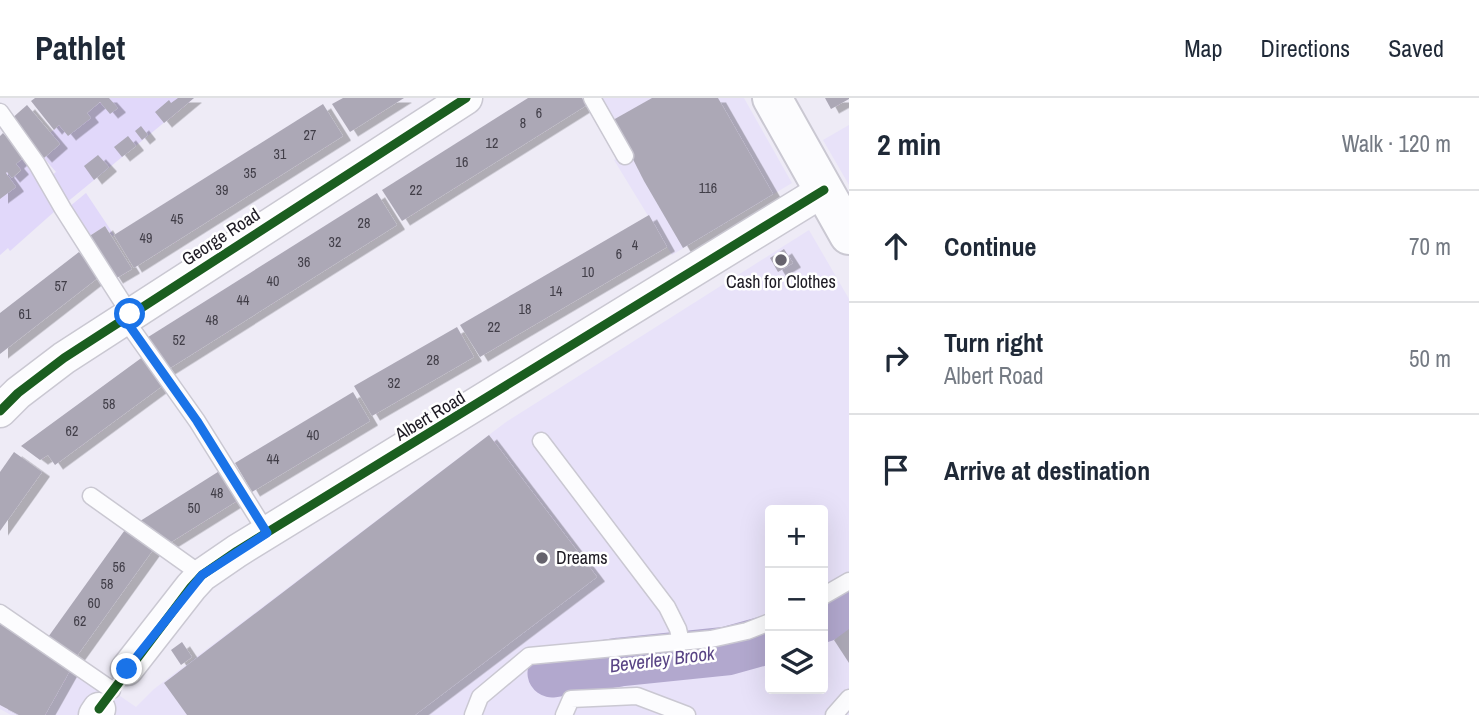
<!DOCTYPE html>
<meta charset="utf-8">
<style>
:root{--surface:#fff;--page:#f2f2f3;--text:#1f2937;--muted:#747a83;--line:#e0e1e3}
body{margin:0;font-family:"Archivo Narrow",sans-serif;background:var(--page);color:var(--text)}
.controls{position:absolute;right:21px;bottom:21px;display:grid;overflow:hidden;border-radius:7px;box-shadow:0 7px 28px #0002}
.controls button{width:63px;height:63px;display:grid;place-items:center;padding:0;border:0;border-bottom:2px solid var(--line);background:var(--surface);color:var(--text);font:35px sans-serif}
.stop{position:absolute;width:21px;height:21px;margin:-16px;border:5px solid #1a73e8;border-radius:50%;background:#fff}
.stop.end{background:#1a73e8;border-color:#fff;box-shadow:0 2px 7px #0008}
.list{margin:0;padding:0;list-style:none}
h2{display:flex;justify-content:space-between;align-items:center;height:91px;margin:0;padding:0 28px;font-size:30px}
h2 small{font-size:23px;font-weight:400;color:var(--muted)}
.list li{display:grid;grid-template-columns:46px 1fr auto;gap:21px;align-items:center;box-sizing:border-box;height:112px;padding:0 28px;border-top:2px solid var(--line)}
.list b{display:block;font-size:26px;white-space:nowrap}
.list p{margin:0;font-size:23px;white-space:nowrap;color:var(--muted)}
.list em{font-size:23px;font-style:normal;color:var(--muted)}
.icon{flex:none;width:38px;height:38px;fill:none;stroke:currentColor;stroke-width:2;stroke-linecap:round;stroke-linejoin:round}
.map{position:relative;flex:none;width:849px;height:617px;overflow:hidden}
header{display:flex;align-items:center;gap:42px;box-sizing:border-box;height:98px;padding:0 35px;background:var(--surface);border-bottom:2px solid var(--line)}
header strong{font-size:33px}
nav{display:flex;gap:38px;margin-inline-start:auto;font-size:24px}
main{display:flex}
aside{flex:1;background:var(--surface)}
.map>svg:first-child{display:block}
</style>
<header>
<strong>Pathlet</strong>
<nav><a>Map</a><a>Directions</a><a>Saved</a></nav>
</header>
<main>
<div class="map">
<svg width="849" height="617" viewBox="0 0 849 617">
<defs>
<filter id="shadow"><feDropShadow dx="8" dy="4.5" stdDeviation="0" flood-color="#0004"/></filter>
</defs>
<rect width="100%" height="100%" fill="#eeebf6"/>
<g fill="#e8e2f9" fill-rule="evenodd">
<path d="M582 0H744L792 85 672 157 614 62 619 58Z"/>
<path d="M849 27V87L823 42Z"/>
<path d="M809 132 849 201V617H11L0 611V515L136 609 154 591 506 324ZM770 412H823V591H770Z"/>
</g>
<g fill="#e1d8fa">
<path d="M109 0H194L66 105 50 79 56 74 44 60 60 46 50 35 59 27 68 37 90 20 87 15 100 4 117 10Z"/>
<path d="M25 58 55 113 10 153 8 150 0 157V101L6 75 7 74 12 80 21 73 16 66Z"/>
<path d="M86 95 114 137 112 138 105 128 88 139 69 109Z"/>
</g>
<g fill="none" stroke-linecap="round" stroke-linejoin="round">
<g stroke="#b2a8ce" stroke-width="49">
<path d="M823 520 849 509"/>
<path d="M552 575 620 564 727 553 770 541"/>
</g>
</g>
<g fill="#aca8b6" filter="url(#shadow)">
<path d="M35 0H109L118 10 110 16 100 4 87 15 91 20 68 38 59 27 54 32 31 3Z"/>
<path d="M178 0H194L164 25 155 14 169 2 171 5Z"/>
<path d="M343 0H404L350 34 332 6Z"/>
<path d="M528 0H582L587 7 402 123 382 92Z"/>
<path d="M652 0H718L773 96 683 150 644 83 613 22Z"/>
<path d="M825 0H849V1L831 11Z"/>
<path d="M323 6 343 38 134 170 114 137Z"/>
<path d="M27 7 60 46 44 60 10 22Z"/>
<path d="M141 28 148 37 142 42 135 33Z"/>
<path d="M3 35 25 58 16 66 21 72 12 80 7 74 6 75 16 89 0 101V38Z"/>
<path d="M128 38 136 48 122 59 114 49Z"/>
<path d="M98 57 109 69 94 82 84 68Z"/>
<path d="M377 95 397 127 167 272 145 241Z"/>
<path d="M649 117 667 149 480 259 460 227Z"/>
<path d="M105 128 132 171 115 181 88 139Z"/>
<path d="M784 151 793 165 778 174 770 160Z"/>
<path d="M79 154 99 179 0 256V215Z"/>
<path d="M457 229 474 259 372 318 354 288Z"/>
<path d="M144 258 165 286 55 367 48 357 40 362 21 348Z"/>
<path d="M353 294 370 323 252 394 235 365Z"/>
<path d="M489 337 597 479 415 617H187L164 585Z"/>
<path d="M14 354 42 374 0 433V374Z"/>
<path d="M221 372 240 401 168 446 137 425Z"/>
<path d="M127 429 155 449 74 562 46 542Z"/>
<path d="M0 520 72 569 45 617H19L0 607Z"/>
<path d="M849 531V565L834 542Z"/>
<path d="M182 544 192 559 181 567 171 552Z"/>
</g>
<g fill="none" stroke-linecap="round" stroke-linejoin="round">
<g stroke="#cac8d2" stroke-width="19">
<g id="service">
<path d="M592 0 625 58"/>
<path d="M0 14 37 66 63 111 130 216"/>
<path d="M124 220 197 323 267 435"/>
<path d="M541 343 667 509 678 531 681 544"/>
<path d="M91 398 202 477"/>
<path d="M823 498 849 483"/>
<path d="M0 515 112 592"/>
<path d="M473 617 480 599 529 558 711 541 747 533 770 524"/>
<path d="M564 617 571 601 637 598 687 617"/>
<path d="M834 617 849 600"/>
</g>
</g>
<g stroke="#cac8d2" stroke-width="35">
<g id="minor">
<path d="M0 313 18 295 64 260 466 0"/>
<path d="M127 571 191 489 202 477 237 453 824 92"/>
<path d="M95 617 99 611"/>
</g>
</g>
<g stroke="#cac8d2" stroke-width="42">
<path id="secondary" d="M772 0 849 137"/>
</g>
<use href="#service" stroke="#fcfcfe" stroke-width="16"/>
<use href="#minor" stroke="#fcfcfe" stroke-width="32"/>
<use href="#secondary" stroke="#fcfcfe" stroke-width="38"/>
<g stroke="#fff" stroke-width="13">
<g id="cycleway">
<path d="M0 313 18 295 64 260 466 0"/>
<path d="M99 611 191 489 202 477 237 453 824 92"/>
</g>
</g>
<use href="#cycleway" stroke="#1b5e20" stroke-width="9"/>
</g>
<g fill="none" stroke-linecap="round" stroke-linejoin="round">
<path stroke="#1a73e8" stroke-width="9" d="M127 571 202 477 267 435 197 323 124 220 130 216"/>
</g>
<g fill="#66636d" stroke="#fff" stroke-width="2.5">
<circle cx="781" cy="162" r="7"/>
<circle cx="542" cy="460" r="7"/>
</g>
<g text-anchor="middle" stroke-width="5" stroke-linejoin="round" paint-order="stroke">
<g font-size="14" fill="#413e48">
<text x="539" y="20">6</text>
<text x="523" y="30">8</text>
<text x="310" y="42">27</text>
<text x="492" y="50">12</text>
<text x="280" y="61">31</text>
<text x="462" y="69">16</text>
<text x="250" y="80">35</text>
<text x="708" y="95">116</text>
<text x="222" y="97">39</text>
<text x="416" y="97">22</text>
<text x="177" y="126">45</text>
<text x="364" y="130">28</text>
<text x="146" y="145">49</text>
<text x="335" y="149">32</text>
<text x="635" y="152">4</text>
<text x="619" y="161">6</text>
<text x="304" y="169">36</text>
<text x="588" y="179">10</text>
<text x="273" y="188">40</text>
<text x="61" y="193">57</text>
<text x="556" y="198">14</text>
<text x="243" y="207">44</text>
<text x="525" y="216">18</text>
<text x="25" y="221">61</text>
<text x="212" y="227">48</text>
<text x="494" y="234">22</text>
<text x="179" y="247">52</text>
<text x="433" y="267">28</text>
<text x="394" y="290">32</text>
<text x="109" y="311">58</text>
<text x="72" y="338">62</text>
<text x="313" y="342">40</text>
<text x="273" y="366">44</text>
<text x="217" y="400">48</text>
<text x="194" y="415">50</text>
<text x="119" y="474">56</text>
<text x="107" y="491">58</text>
<text x="94" y="510">60</text>
<text x="80" y="528">62</text>
</g>
<g font-size="18" fill="#1d1a23" stroke="#fff">
<text transform="translate(221 139) rotate(-33)" y="6">George Road</text>
<text transform="translate(430 318) rotate(-31)" y="6">Albert Road</text>
</g>
<g font-size="18" fill="#1d1a23" stroke="#fff">
<text x="781" y="190">Cash for Clothes</text>
<text x="556" y="466" text-anchor="start">Dreams</text>
</g>
<g font-size="19" font-style="italic" fill="#594485" stroke="#fff">
<text transform="translate(662 561) rotate(-7)" y="7">Beverley Brook</text>
</g>
</g>
</svg>
<div class="controls">
<button>+</button>
<button>−</button>
<button><svg class="icon" aria-label="layers" viewBox="0 0 24 24"><path d="M12 4l9 5-9 5-9-5zM3 14l9 5 9-5"/></svg></button>
</div>
<div class="stop" style="left:130px;top:216px"></div>
<div class="stop end" style="left:127px;top:571px"></div>
</div>
<aside>
<h2>2 min<small>Walk · 120 m</small></h2>
<ul class="list">
<li><svg class="icon" aria-label="ahead" viewBox="0 0 24 24"><path d="M12 20V5M6 11l6-6 6 6"/></svg><div><b>Continue</b></div><em>70 m</em></li>
<li><svg class="icon" aria-label="right" viewBox="0 0 24 24"><path d="M7 20v-9h11M14 6l5 5-5 5"/></svg><div><b>Turn right</b><p>Albert Road</p></div><em>50 m</em></li>
<li><svg class="icon" aria-label="arrive" viewBox="0 0 24 24"><path d="M6 21V4h12l-3 4 3 4H6"/></svg><div><b>Arrive at destination</b></div></li>
</ul>
</aside>
</main>
